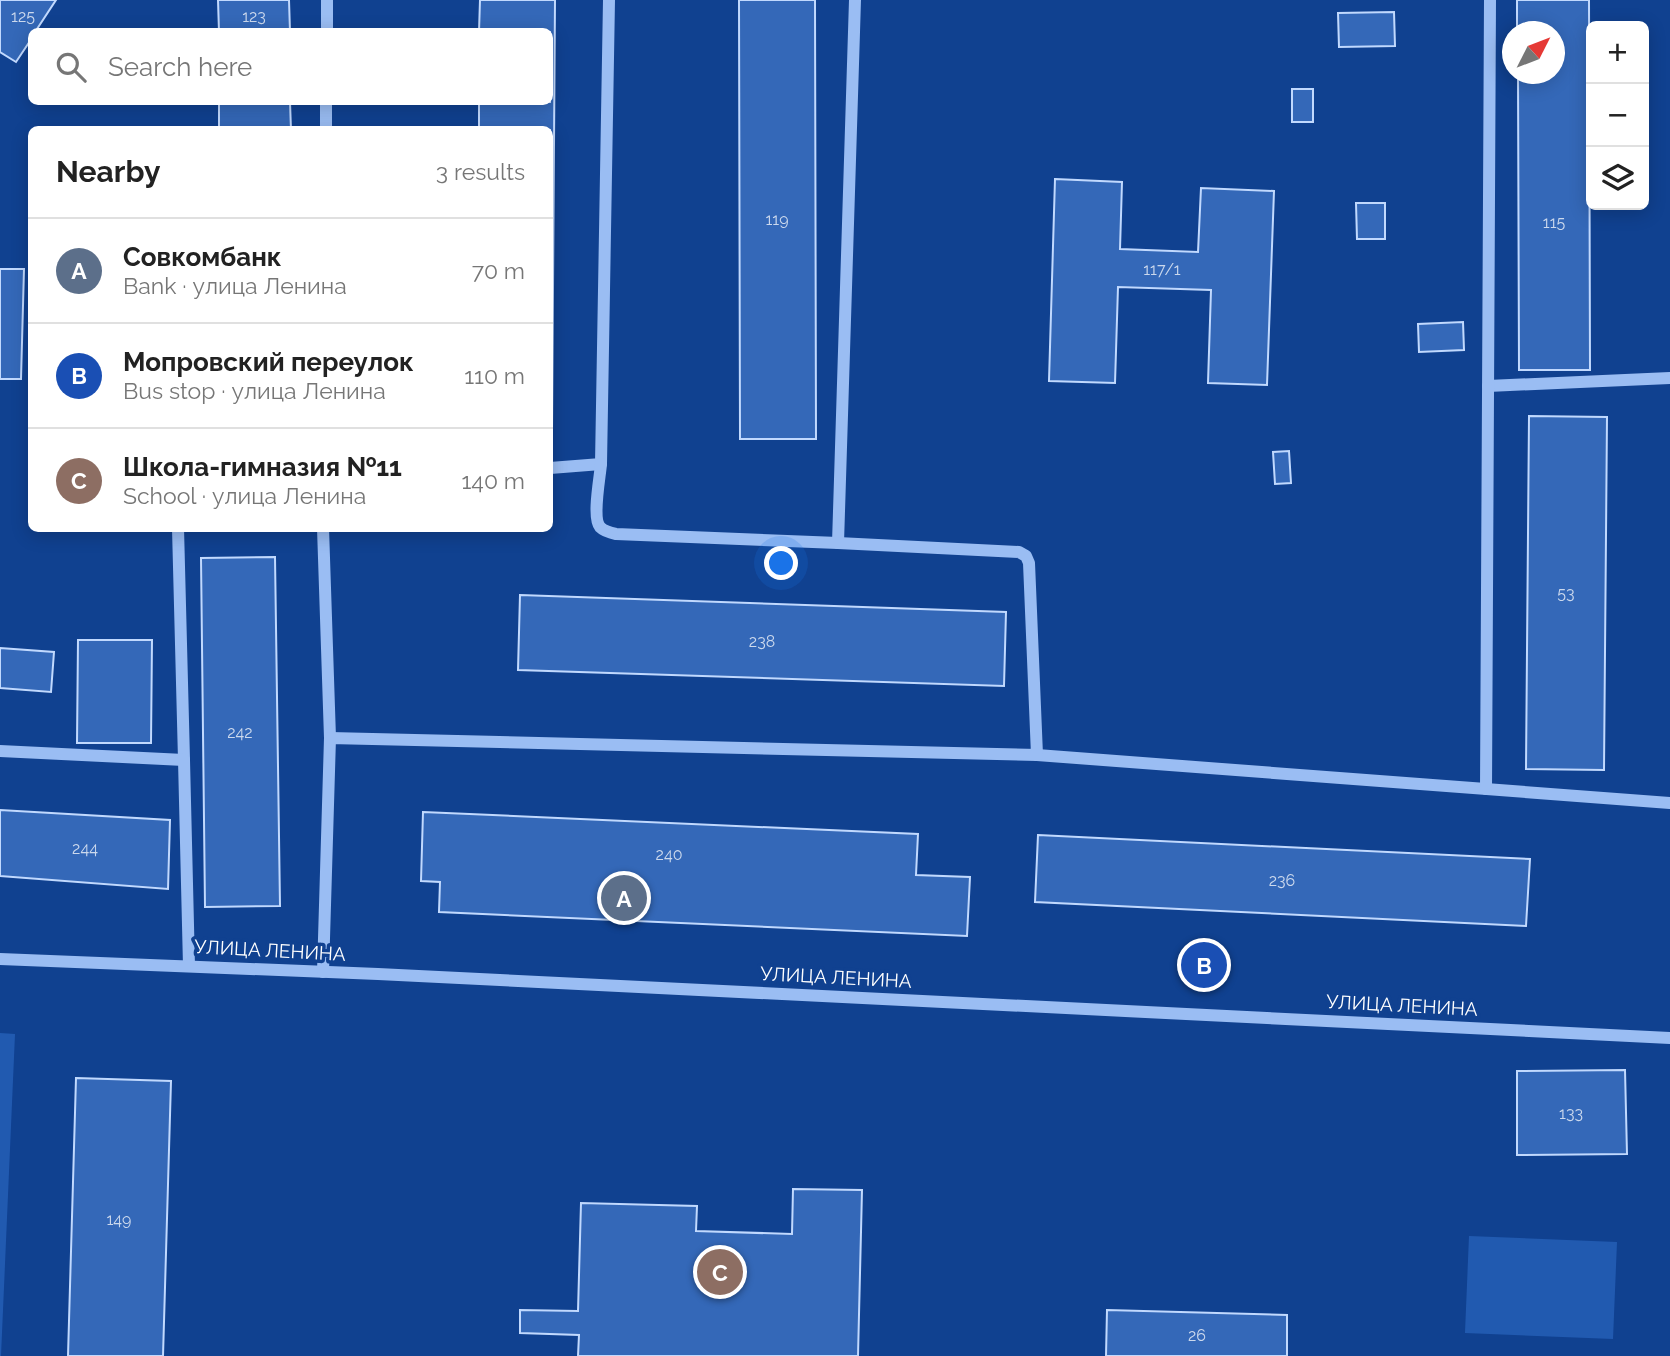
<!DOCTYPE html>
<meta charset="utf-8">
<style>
:root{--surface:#fff;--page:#f2f2f2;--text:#222;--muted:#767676;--line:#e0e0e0;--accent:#85743c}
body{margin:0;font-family:Raleway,sans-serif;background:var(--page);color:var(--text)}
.controls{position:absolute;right:21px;top:21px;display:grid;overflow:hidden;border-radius:10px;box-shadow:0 4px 18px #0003}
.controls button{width:63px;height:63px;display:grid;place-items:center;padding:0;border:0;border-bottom:2px solid var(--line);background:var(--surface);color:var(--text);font:35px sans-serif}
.compass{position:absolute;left:1502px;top:21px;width:63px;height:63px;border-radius:50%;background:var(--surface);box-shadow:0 4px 18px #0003;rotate:48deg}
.you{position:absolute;left:782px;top:564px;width:24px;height:24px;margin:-18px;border:5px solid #fff;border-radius:50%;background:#1a73e8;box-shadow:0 0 0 10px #1a73e833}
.badge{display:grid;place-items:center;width:46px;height:46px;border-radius:50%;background:var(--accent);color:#fff;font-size:23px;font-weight:700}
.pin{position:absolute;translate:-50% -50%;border:4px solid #fff;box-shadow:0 2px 7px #0006}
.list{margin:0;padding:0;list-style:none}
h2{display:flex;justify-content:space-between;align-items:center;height:91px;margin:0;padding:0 28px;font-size:30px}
h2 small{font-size:23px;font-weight:400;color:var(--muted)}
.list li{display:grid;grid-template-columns:46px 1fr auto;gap:21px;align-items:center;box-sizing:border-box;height:105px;padding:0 28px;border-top:2px solid var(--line)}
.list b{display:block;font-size:26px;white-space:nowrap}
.list p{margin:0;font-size:23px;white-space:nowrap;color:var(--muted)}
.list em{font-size:23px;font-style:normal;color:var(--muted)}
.icon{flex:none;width:38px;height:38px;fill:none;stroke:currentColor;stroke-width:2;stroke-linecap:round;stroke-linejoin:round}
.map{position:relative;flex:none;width:1670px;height:1356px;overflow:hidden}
.search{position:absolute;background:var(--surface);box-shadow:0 4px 18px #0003;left:28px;top:28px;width:525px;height:77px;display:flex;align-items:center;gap:18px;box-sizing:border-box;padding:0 24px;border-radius:10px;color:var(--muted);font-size:26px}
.panel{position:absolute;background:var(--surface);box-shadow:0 4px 18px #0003;left:28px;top:126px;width:525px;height:406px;border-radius:10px}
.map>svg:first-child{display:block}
</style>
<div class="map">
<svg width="1670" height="1356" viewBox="0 0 1670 1356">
<rect width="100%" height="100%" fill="#104190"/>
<g fill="#215ab0">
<path d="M0 1033 15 1034 1 1356H0Z"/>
<path d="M1469 1236 1617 1242 1613 1339 1465 1333Z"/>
</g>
<g fill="#3468b8" stroke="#c1d9fe" stroke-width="2">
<path d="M0 0H56L35 32H32V38L16 62 0 52Z"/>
<path d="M218 0H289L290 32H219Z"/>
<path d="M480 0H555L552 432H550V130H479V102H550V32H479Z"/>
<path d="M739 0H815L816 439H740Z"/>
<path d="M1517 0H1589L1590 370H1519L1518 74H1554V32H1517Z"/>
<path d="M1394 12 1395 46 1339 47 1338 13Z"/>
<rect x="1292" y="89" width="21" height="33"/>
<path d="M219 102H290L291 130H219Z"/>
<path d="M1055 179 1122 182 1120 249 1198 252 1201 188 1274 191 1267 385 1208 383 1211 290 1118 287 1115 383 1049 381Z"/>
<path d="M1356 203H1385V239H1357Z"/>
<path d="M0 269H24L21 379H0Z"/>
<path d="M1463 322 1464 350 1419 352 1418 324Z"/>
<path d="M1529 416 1607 417 1604 770 1526 769Z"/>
<path d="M1289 451 1291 483 1275 484 1273 452Z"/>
<path d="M275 557 280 906 205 907 201 558Z"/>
<path d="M520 595 1006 612 1004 686 518 670Z"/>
<path d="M78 640H152L151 743H77Z"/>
<path d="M0 648 54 652 51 692 0 688Z"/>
<path d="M0 810 170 820 168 889 0 876Z"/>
<path d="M423 812 918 834 916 875 970 877 967 936 439 912 440 882 421 881Z"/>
<path d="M1038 835 1530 859 1526 926 1035 902Z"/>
<path d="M1625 1070 1627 1154 1517 1155V1071Z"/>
<path d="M76 1078 171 1081 163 1356H68Z"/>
<path d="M793 1189 862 1190 858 1356H578L579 1335 520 1333V1310L578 1311 581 1203 697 1206 696 1231 792 1234Z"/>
<path d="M1107 1310 1287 1315V1356H1106Z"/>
</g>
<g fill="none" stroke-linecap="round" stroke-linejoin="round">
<g stroke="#9abdf3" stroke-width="12">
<path d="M327 32V0"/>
<path d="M326 130V102"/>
<path d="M1488 386 1670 378"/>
<path d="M550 468 601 464 609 0"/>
<path d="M178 528 184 760"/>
<path d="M323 528 330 738"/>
<path d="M838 543 855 0"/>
<path d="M0 751 184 760 189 966"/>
<path d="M1037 755 1670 803"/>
<path d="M1486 789 1490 0"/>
<path d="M0 959 378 974 1670 1038"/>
<path d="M323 972 330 738 1037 755 1029 563 1026 556 1019 552 838 543 616 534C611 533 604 531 600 527 592 518 600 477 601 464"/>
</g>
</g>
<g text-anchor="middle" stroke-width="7" stroke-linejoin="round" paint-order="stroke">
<g font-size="16" fill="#ccd9ed">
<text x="23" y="22">125</text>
<text x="254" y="22">123</text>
<text x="777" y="225">119</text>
<text x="1554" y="228">115</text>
<text x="1162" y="275">117/1</text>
<text x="1566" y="599">53</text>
<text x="762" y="647">238</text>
<text x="240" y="738">242</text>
<text x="85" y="854">244</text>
<text x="669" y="860">240</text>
<text x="1282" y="886">236</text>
<text x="1571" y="1119">133</text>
<text x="119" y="1225">149</text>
<text x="1197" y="1341">26</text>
</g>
<g font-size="19" fill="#fff" stroke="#104190">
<text transform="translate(270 950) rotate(3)" y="7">УЛИЦА ЛЕНИНА</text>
<text transform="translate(836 977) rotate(3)" y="7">УЛИЦА ЛЕНИНА</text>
<text transform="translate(1402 1005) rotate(3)" y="7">УЛИЦА ЛЕНИНА</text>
</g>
</g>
</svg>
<div class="controls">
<button>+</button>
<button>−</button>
<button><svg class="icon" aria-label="layers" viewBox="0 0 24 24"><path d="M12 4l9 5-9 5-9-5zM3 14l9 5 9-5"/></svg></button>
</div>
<svg class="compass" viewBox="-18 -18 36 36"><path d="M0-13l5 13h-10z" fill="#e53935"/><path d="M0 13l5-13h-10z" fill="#767676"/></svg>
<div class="you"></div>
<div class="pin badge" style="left:624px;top:898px;background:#5c6f8a">A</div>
<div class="pin badge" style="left:1204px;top:965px;background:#1a4fb4">B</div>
<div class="pin badge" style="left:720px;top:1272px;background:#8d6e63">C</div>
<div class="search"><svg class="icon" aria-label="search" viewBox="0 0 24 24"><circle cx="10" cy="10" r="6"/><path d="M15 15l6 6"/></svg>Search here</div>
<section class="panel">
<h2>Nearby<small>3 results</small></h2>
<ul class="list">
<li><span class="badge" style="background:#5c6f8a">A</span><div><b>Совкомбанк</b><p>Bank · улица Ленина</p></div><em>70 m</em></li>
<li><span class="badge" style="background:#1a4fb4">B</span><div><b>Мопровский переулок</b><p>Bus stop · улица Ленина</p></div><em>110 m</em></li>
<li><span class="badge" style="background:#8d6e63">C</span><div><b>Школа-гимназия №11</b><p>School · улица Ленина</p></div><em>140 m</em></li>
</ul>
</section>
</div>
